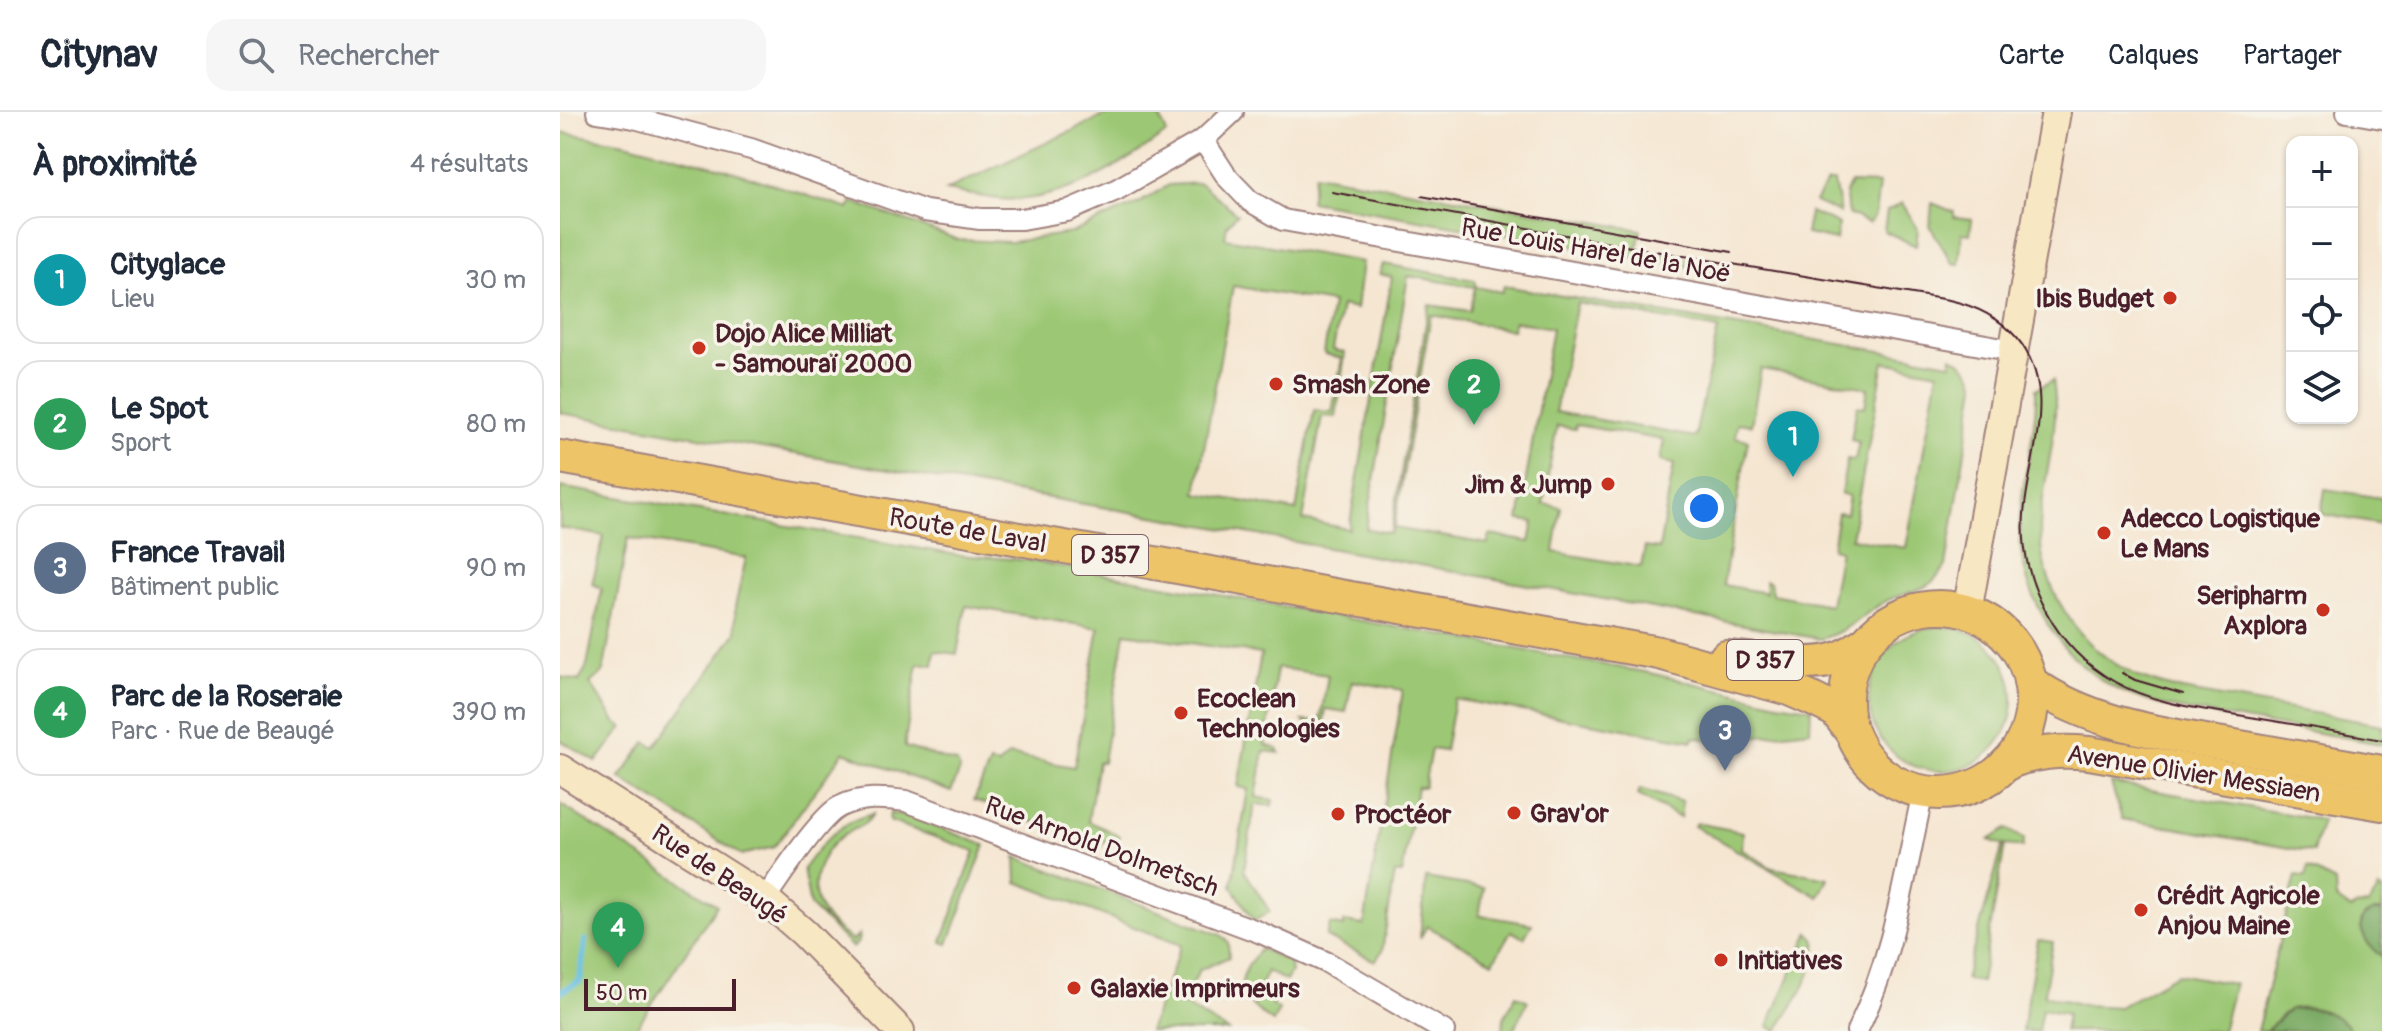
<!DOCTYPE html>
<html lang="fr">
<meta charset="utf-8">
<style>
:root{--surface:#fff;--page:#f6f6f7;--text:#1f2937;--muted:#747a83;--line:#e0e1e3;--accent:#7c3aed}
body{margin:0;font-family:Pangolin,sans-serif;background:var(--page);color:var(--text)}
.controls{position:absolute;right:24px;top:24px;display:grid;overflow:hidden;border-radius:16px;box-shadow:0 2px 6px #0004}
.controls button{width:72px;height:72px;display:grid;place-items:center;padding:0;border:0;border-bottom:2px solid var(--line);background:var(--surface);color:var(--text);font:40px sans-serif}
.scale{position:absolute;left:24px;bottom:20px;width:152px;box-sizing:border-box;padding-left:8px;border:4px solid #4a1f2b;border-top:0;font-size:22px;line-height:28px;white-space:nowrap;color:#4a1f2b;-webkit-text-stroke:6px #f7f3e8;paint-order:stroke}
.you{position:absolute;left:1144px;top:396px;width:28px;height:28px;margin:-20px;border:6px solid #fff;border-radius:50%;background:#1a73e8;box-shadow:0 0 0 12px #1a73e833}
.badge{display:grid;place-items:center;width:52px;height:52px;border-radius:50%;background:var(--accent);color:#fff;font-size:26px;font-weight:700}
.pin{position:absolute;translate:-50% -66px;filter:drop-shadow(0 2px 4px #0008)}
.pin::after{content:'';position:absolute;top:42px;width:28px;height:24px;background:inherit;clip-path:polygon(0 0,100% 0,50% 100%)}
.list{margin:0;padding:0;list-style:none}
h2{display:flex;justify-content:space-between;align-items:center;height:104px;margin:0;padding:0 32px;font-size:34px}
h2 small{font-size:26px;font-weight:400;color:var(--muted)}
.list li{display:grid;grid-template-columns:52px 1fr auto;gap:24px;align-items:center;box-sizing:border-box;height:128px;margin:0 16px 16px;padding:0 16px;border:2px solid var(--line);border-radius:24px}
.list b{display:block;font-size:30px;white-space:nowrap}
.list p{margin:0;font-size:26px;white-space:nowrap;color:var(--muted)}
.list em{font-size:26px;font-style:normal;color:var(--muted)}
.icon{flex:none;width:44px;height:44px;fill:none;stroke:currentColor;stroke-width:2;stroke-linecap:round;stroke-linejoin:round}
.map{position:relative;flex:none;width:1822px;height:919px;overflow:hidden}
header{display:flex;align-items:center;gap:48px;box-sizing:border-box;height:112px;padding:0 40px;background:var(--surface);border-bottom:2px solid var(--line)}
header strong{font-size:38px}
nav{display:flex;gap:44px;margin-inline-start:auto;font-size:28px}
.search{width:560px;height:72px;background:var(--page);display:flex;align-items:center;gap:20px;box-sizing:border-box;padding:0 28px;border-radius:24px;color:var(--muted);font-size:30px}
main{display:flex}
aside{flex:1;background:var(--surface)}
.map>svg:first-child{display:block}
</style>
<header>
<strong>Citynav</strong>
<div class="search"><svg class="icon" aria-label="search" viewBox="0 0 24 24"><circle cx="10" cy="10" r="6"/><path d="M15 15l6 6"/></svg>Rechercher</div>
<nav><a>Carte</a><a>Calques</a><a>Partager</a></nav>
</header>
<main>
<aside>
<h2>À proximité<small>4 résultats</small></h2>
<ul class="list">
<li><span class="badge" style="background:#0f9aa8">1</span><div><b>Cityglace</b><p>Lieu</p></div><em>30 m</em></li>
<li><span class="badge" style="background:#2e9e5b">2</span><div><b>Le Spot</b><p>Sport</p></div><em>80 m</em></li>
<li><span class="badge" style="background:#5c6f8a">3</span><div><b>France Travail</b><p>Bâtiment public</p></div><em>90 m</em></li>
<li><span class="badge" style="background:#2e9e5b">4</span><div><b>Parc de la Roseraie</b><p>Parc · Rue de Beaugé</p></div><em>390 m</em></li>
</ul>
</aside>
<div class="map">
<svg width="1822" height="919" viewBox="0 0 1822 919">
<rect width="100%" height="100%" fill="#f7f3e8"/>
<filter id="ink" filterUnits="userSpaceOnUse"><feTurbulence type="fractalNoise" baseFrequency=".0125" numOctaves="2"/><feDisplacementMap in="SourceGraphic" scale="16" xChannelSelector="R" yChannelSelector="G"/><feConvolveMatrix kernelMatrix="1 2 1 2 8 2 1 2 1" color-interpolation-filters="sRGB"/></filter>
<filter id="wash" filterUnits="userSpaceOnUse"><feTurbulence type="fractalNoise" baseFrequency=".006" numOctaves="4" result="noise"/><feDisplacementMap in="SourceGraphic" scale="32" xChannelSelector="R" yChannelSelector="G"/><feGaussianBlur stdDeviation="1.8" result="paint"/><feColorMatrix in="noise" values="0 0 0 0 0 0 0 0 0 0 0 0 0 0 0 0 0 1.4 0 .05"/><feComposite in="paint" operator="in"/></filter>
<g filter="url(#wash)">
<rect width="100%" height="100%" fill="#f5e6d1"/>
<g fill="#9cc875" stroke="#737450" stroke-width="2" fill-rule="evenodd">
<path d="M552 0H592L596 5 599 4 607 21C568 49 522 78 473 86 444 91 414 83 386 78Z"/>
<path d="M0 20 65 31 162 56 289 97 293 90 399 128 451 130 511 121 579 91 609 73 640 71 677 102 667 113 665 126 802 150 796 197 781 194 773 238 785 241 776 305 762 304 743 408 789 417 832 165 820 162 823 152 915 168 916 175 942 180 944 174 1391 251 1392 244C1405 252 1412 258 1416 273L1386 454C1381 461 1376 468 1368 473 1355 480 1340 482 1326 489 1302 502 1288 520 1260 527L616 408 0 301ZM848 164 915 175 910 199 869 193 831 421 806 417ZM673 174 772 191 764 242 782 246 772 300 754 298 736 399 636 381ZM1017 191 1158 217 1135 325 995 300ZM871 203 952 218 954 209 992 216 959 408 974 410 970 430 930 423 928 432 834 416ZM1324 250 1378 260 1346 436 1291 426ZM1201 257 1308 276 1305 295 1297 294 1291 328 1299 330 1295 348 1287 347 1281 382 1289 384 1286 402 1278 401 1272 436 1280 438 1270 493 1212 482 1210 470 1205 469 1206 481 1163 473 1188 328 1175 325 1177 311 1191 313ZM1016 313 1104 328 1100 349 1114 352 1099 437 1085 435 1081 455 994 440 1001 395 983 392 997 314 1015 317Z"/>
<path d="M755 62 1081 118 1077 138 1167 154 1166 161 750 89Z"/>
<path d="M1267 70H1274L1280 101 1255 90Z"/>
<path d="M1291 71 1319 72 1315 103 1309 111 1289 103 1285 82Z"/>
<path d="M1342 91 1358 117 1356 134 1324 119 1327 99Z"/>
<path d="M1372 91 1394 100V105L1412 107 1410 122 1402 121 1399 152 1392 151 1370 114Z"/>
<path d="M1250 100 1278 112 1276 128 1246 122Z"/>
<path d="M1493 268C1501 313 1485 358 1481 403 1474 464 1512 528 1564 557 1582 568 1602 573 1622 578L1822 613V632L1603 594C1583 587 1563 582 1546 571 1490 536 1456 470 1460 404 1463 361 1477 320 1476 277Z"/>
<path d="M0 375 397 443 466 448 1090 561 1218 591 1251 596 1250 618 1156 629 1134 625 1133 629 894 587 885 639 871 637 864 675H857L842 762 835 761 822 839 815 849 766 825 770 812 784 815V810L804 813 843 578 792 569 786 600 766 597 763 615 747 613 743 609 760 610 768 563 717 556 705 633 718 637 720 641 704 639 696 685 713 688 712 694 695 692 684 758 710 800 694 809 672 774 688 677 678 675 701 542 565 521 543 650H538L528 709 560 724 556 733 544 729 541 735 414 688 430 651 438 653 449 643 514 655 539 516 406 494 397 542 375 539 373 553 358 551 345 629V635L397 651 400 658 391 680 284 640 214 735 181 743 60 666 86 630 95 635 176 521 175 495 186 446 68 426 43 561 30 571 56 611 63 615 36 650 0 628V565L19 569 27 554 42 476 32 472 44 424 0 416Z"/>
<path d="M1765 377 1822 386V413L1761 402Z"/>
<circle cx="1381" cy="587" r="72"/>
<path d="M1551 671 1762 708 1753 740 1562 707Z"/>
<path d="M1080 677 1122 690 1120 706 1078 683Z"/>
<path d="M0 692 157 793 74 919H0Z"/>
<path d="M330 701 351 705 425 733 388 832 382 830 415 739 329 709Z"/>
<path d="M313 702C306 715 292 716 282 724 259 741 245 777 264 803 271 813 283 821 292 829L299 823 298 830 293 836 250 794 243 757C262 731 279 709 313 702Z"/>
<path d="M1136 711 1183 720 1182 737 1212 756 1268 766 1259 785 1134 714Z"/>
<path d="M1447 717 1464 727 1463 735 1445 733 1421 870 1405 867 1443 733 1429 728Z"/>
<path d="M456 745 661 823 668 830 669 845 639 858 624 893 668 919H589L621 833 457 770Z"/>
<path d="M1748 756 1775 770 1776 787 1792 798 1794 795 1808 793 1819 777 1822 779V799C1786 799 1803 833 1822 844V917L1791 919C1780 902 1751 891 1731 897 1722 900 1713 913 1706 919H1697L1736 764 1745 766Z"/>
<path d="M866 766 924 776 919 803 972 812 964 826 951 819 933 850 867 814 860 826Z"/>
<path d="M1249 820C1253 825 1257 830 1256 837 1255 864 1230 897 1217 919L1208 914Z"/>
<path d="M1478 828 1493 830 1484 883 1523 893 1559 895 1617 862 1674 872 1662 919H1504L1507 902 1482 897 1478 919H1462Z"/>
<path d="M700 837 729 849 731 860 726 869 707 859 699 876 716 886 712 894 719 898 713 910C677 885 672 872 700 837Z"/>
<path d="M956 883 968 889 953 919H943L944 906Z"/>
</g>
<g fill="#7dac66" stroke="#646648" stroke-width="2">
<path d="M1815 799H1822V844C1807 835 1788 807 1815 799Z"/>
<path d="M1749 896C1765 899 1781 904 1791 919H1706L1730 897Z"/>
</g>
<g fill="none" stroke-linecap="round" stroke-linejoin="round">
<path stroke="#65bfe3" stroke-width="6" d="M0 880 20 869 25 828"/>
</g>
</g>
<g filter="url(#ink)">
<g fill="none" stroke-linecap="round" stroke-linejoin="round">
<g stroke="#a0827e" stroke-width="24">
<g id="street">
<path d="M37 0 74 6 191 37 365 99 420 107H462L507 99 556 78 643 28 673 0"/>
<path d="M1787 0 1822 6"/>
<path d="M643 28 667 65 690 89 723 108 1454 239"/>
<path d="M205 787C219 766 260 705 279 695 300 684 324 686 346 689L699 820 768 851 884 919"/>
<path d="M1297 919C1334 844 1345 761 1363 680"/>
</g>
</g>
<g stroke="#a0827e" stroke-width="32">
<g id="secondary">
<path d="M1407 500 1496 0"/>
<path d="M0 657 205 787 244 821 340 919"/>
</g>
</g>
<g stroke="#a0827e" stroke-width="36">
<g id="primary">
<path d="M0 345 1099 541 1229 577 1252 587 1276 599 1290 618"/>
<circle cx="1379" cy="588" r="93"/>
<path d="M1166 545C1196 547 1252 557 1279 546 1288 543 1298 535 1306 530"/>
<path d="M1470 570C1529 612 1600 621 1669 633 1720 642 1771 651 1822 660"/>
<path d="M1447 651C1475 640 1499 638 1529 641L1822 692"/>
</g>
</g>
<use href="#street" stroke="#fff" stroke-width="20"/>
<use href="#secondary" stroke="#f8e7c3" stroke-width="28"/>
<use href="#primary" stroke="#eec469" stroke-width="32"/>
<g stroke="#4a1f2b" stroke-width="2">
<path d="M772 80 1082 137 1389 188C1416 194 1439 205 1457 226 1500 278 1469 342 1464 402 1459 469 1496 537 1555 570 1592 591 1636 596 1678 603 1726 611 1774 619 1822 628"/>
<path d="M861 84 1172 140"/>
<path d="M1562 561 1575 568 1623 582"/>
</g>
</g>
</g>
<g fill="#c8321e" stroke="#f7f3e8" stroke-width="3">
<circle cx="1610" cy="186" r="8"/>
<circle cx="139" cy="236" r="8"/>
<circle cx="716" cy="272" r="8"/>
<circle cx="1048" cy="372" r="8"/>
<circle cx="1544" cy="421" r="8"/>
<circle cx="1763" cy="498" r="8"/>
<circle cx="621" cy="601" r="8"/>
<circle cx="954" cy="701" r="8"/>
<circle cx="778" cy="702" r="8"/>
<circle cx="1581" cy="798" r="8"/>
<circle cx="1161" cy="848" r="8"/>
<circle cx="514" cy="876" r="8"/>
</g>
<g text-anchor="middle" stroke-width="7" stroke-linejoin="round" paint-order="stroke">
<g fill="#f7f3e8" stroke="#7e5f64" stroke-width="2">
<rect x="512" y="423" width="76" height="40" rx="6"/>
<rect x="1167" y="528" width="76" height="40" rx="6"/>
</g>
<g font-size="24" font-weight="bold" fill="#4a1f2b">
<text x="550" y="451">D 357</text>
<text x="1205" y="556">D 357</text>
</g>
<g font-size="26" fill="#4a1f2b" stroke="#f7f3e8">
<text transform="translate(1036 138) rotate(10)" y="9">Rue Louis Harel de la Noë</text>
<text transform="translate(408 418) rotate(10)" y="9">Route de Laval</text>
<text transform="translate(1634 661) rotate(9)" y="9">Avenue Olivier Messiaen</text>
<text transform="translate(542 734) rotate(20)" y="9">Rue Arnold Dolmetsch</text>
<text transform="translate(160 762) rotate(34)" y="9">Rue de Beaugé</text>
</g>
<g font-size="26" font-weight="bold" fill="#4a1f2b" stroke="#f7f3e8" text-anchor="start">
<text x="1594" y="195" text-anchor="end">Ibis Budget</text>
<text x="155" y="230">Dojo Alice Milliat<tspan x="155" dy="30">- Samouraï 2000</tspan></text>
<text x="732" y="281">Smash Zone</text>
<text x="1032" y="381" text-anchor="end">Jim &amp; Jump</text>
<text x="1560" y="415">Adecco Logistique<tspan x="1560" dy="30">Le Mans</tspan></text>
<text x="1747" y="492" text-anchor="end">Seripharm<tspan x="1747" dy="30">Axplora</tspan></text>
<text x="637" y="595">Ecoclean<tspan x="637" dy="30">Technologies</tspan></text>
<text x="970" y="710">Grav'or</text>
<text x="794" y="711">Proctéor</text>
<text x="1597" y="792">Crédit Agricole<tspan x="1597" dy="30">Anjou Maine</tspan></text>
<text x="1177" y="857">Initiatives</text>
<text x="530" y="885">Galaxie Imprimeurs</text>
</g>
</g>
</svg>
<div class="controls">
<button>+</button>
<button>−</button>
<button><svg class="icon" aria-label="locate" viewBox="0 0 24 24"><circle cx="12" cy="12" r="6"/><path d="M12 2v4M12 18v4M2 12h4M18 12h4"/></svg></button>
<button><svg class="icon" aria-label="layers" viewBox="0 0 24 24"><path d="M12 4l9 5-9 5-9-5zM3 14l9 5 9-5"/></svg></button>
</div>
<div class="scale">50 m</div>
<div class="you"></div>
<div class="pin badge" style="left:1233px;top:365px;background:#0f9aa8">1</div>
<div class="pin badge" style="left:914px;top:313px;background:#2e9e5b">2</div>
<div class="pin badge" style="left:1165px;top:659px;background:#5c6f8a">3</div>
<div class="pin badge" style="left:58px;top:856px;background:#2e9e5b">4</div>
</div>
</main>
